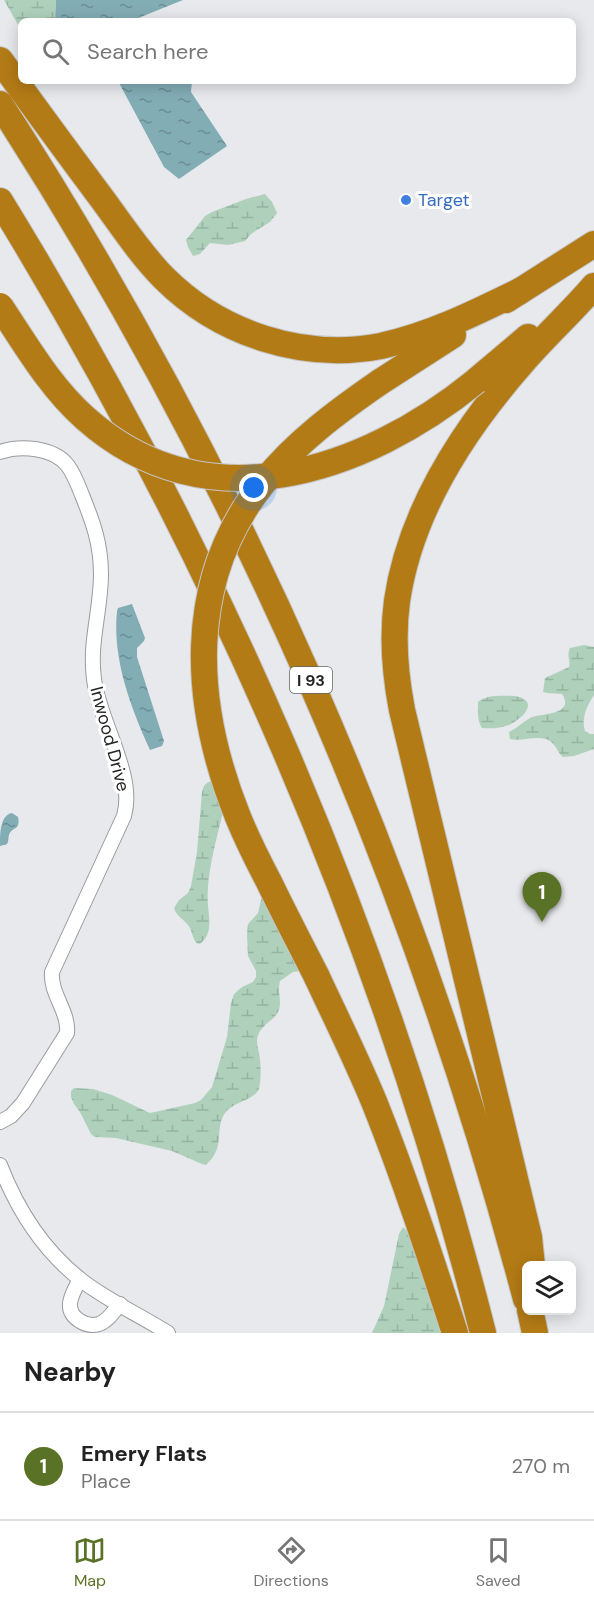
<!DOCTYPE html>
<style>
:root{--surface:#fff;--page:#f2f2f2;--text:#222;--muted:#767676;--line:#e0e0e0;--accent:#5a7225}
body{margin:0;font-family:"DM Sans",sans-serif;background:var(--page);color:var(--text)}
.controls{position:absolute;right:18px;bottom:18px;display:grid;overflow:hidden;border-radius:9px;box-shadow:0 3px 15px #0003}
.controls button{width:54px;height:54px;display:grid;place-items:center;padding:0;border:0;border-bottom:2px solid var(--line);background:var(--surface);color:var(--text);font:30px sans-serif}
.you{position:absolute;left:254px;top:488px;width:21px;height:21px;margin:-15px;border:4px solid #fff;border-radius:50%;background:#1a73e8;box-shadow:0 0 0 9px #1a73e833}
.badge{display:grid;place-items:center;width:39px;height:39px;border-radius:50%;background:var(--accent);color:#fff;font-size:20px;font-weight:700}
.pin{position:absolute;translate:-50% -50px;filter:drop-shadow(0 2px 3px #0008)}
.pin::after{content:'';position:absolute;top:32px;width:21px;height:18px;background:inherit;clip-path:polygon(0 0,100% 0,50% 100%)}
.list{margin:0;padding:0;list-style:none}
h2{display:flex;justify-content:space-between;align-items:center;height:78px;margin:0;padding:0 24px;font-size:26px}
h2 small{font-size:20px;font-weight:400;color:var(--muted)}
.list li{display:grid;grid-template-columns:39px 1fr auto;gap:18px;align-items:center;box-sizing:border-box;height:108px;padding:0 24px;border-top:2px solid var(--line)}
.list b{display:block;font-size:22px;white-space:nowrap}
.list p{margin:0;font-size:20px;white-space:nowrap;color:var(--muted)}
.list em{font-size:20px;font-style:normal;color:var(--muted)}
.icon{flex:none;width:33px;height:33px;fill:none;stroke:currentColor;stroke-width:2;stroke-linecap:round;stroke-linejoin:round}
.map{position:relative;flex:none;width:594px;height:1333px;overflow:hidden}
.search{position:absolute;background:var(--surface);box-shadow:0 3px 15px #0003;left:18px;right:18px;top:18px;height:66px;display:flex;align-items:center;gap:15px;box-sizing:border-box;padding:0 21px;border-radius:9px;color:var(--muted);font-size:22px}
.sheet{height:186px;background:var(--surface)}
nav{display:flex;justify-content:space-around;align-items:center;box-sizing:border-box;height:84px;border-top:2px solid var(--line);background:var(--surface);font-size:16px;color:var(--muted)}
nav a{display:grid;justify-items:center;gap:3px}
nav .on{color:var(--accent)}
.map>svg:first-child{display:block}
</style>
<div class="map">
<svg width="594" height="1333" viewBox="0 0 594 1333">
<defs>
<pattern id="wetland-marsh" width="20" height="14" patternUnits="userSpaceOnUse" patternTransform="scale(1.5)"><rect width="20" height="14" fill="#afd1bc"/><path d="M1 5h8M5 5V1M11 12h8M15 12V8" fill="none" stroke="#96b3a1"/></pattern>
<pattern id="water-ripples" width="26" height="14" patternUnits="userSpaceOnUse" patternTransform="scale(1.5)"><rect width="26" height="14" fill="#83adb5"/><path d="M2 4q2-2 4 0t4 0M15 11q2-2 4 0t4 0" fill="none" stroke="#6b8d93"/></pattern>
</defs>
<rect width="100%" height="100%" fill="#e7e9ed"/>
<g fill="url(#wetland-marsh)">
<path d="M4 0H56L55 21H21V30Z"/>
<path d="M265 194 272 202 277 213 270 222 251 234 245 241 228 245 210 243 200 254 193 256 188 247 186 240 205 216 212 212 246 199Z"/>
<path d="M584 645 594 647V695C587 705 581 719 585 731L590 734H594V749L574 756 563 757C558 753 556 745 550 741 539 734 522 742 510 739L509 732C517 728 523 722 530 718 539 713 576 716 562 694L547 693 543 692 545 678 569 667C571 660 566 657 570 648Z"/>
<path d="M515 696C539 700 525 717 511 724 502 728 492 729 482 728 477 721 478 711 478 702 487 694 504 696 515 696Z"/>
<path d="M213 781 225 803C218 836 206 871 208 905 209 919 213 934 200 944L196 943C193 938 192 933 190 928 186 920 177 918 174 908L179 900 188 893 191 886 197 852 202 792 204 786 208 782Z"/>
<path d="M262 896 301 971 293 972 280 981C277 991 282 1001 279 1010 274 1022 258 1025 257 1041 257 1047 260 1054 260 1060 261 1069 261 1080 259 1089 253 1101 234 1101 225 1113 217 1124 221 1137 217 1149 215 1155 211 1160 206 1165L202 1164 172 1151 116 1138 95 1137 91 1134 80 1112 74 1104 71 1097V1091L74 1088 93 1089 112 1095 150 1113 195 1103 201 1100 212 1087 227 1037 231 1003 234 994 242 987 253 982 256 977V971L248 956 247 935 248 924 258 913Z"/>
<path d="M403 1227 409 1233 436 1305 440 1333H372L384 1306 399 1234Z"/>
</g>
<g fill="url(#water-ripples)">
<path d="M56 0H183L131 21H55Z"/>
<path d="M118 81H192L191 92 227 146 179 179 164 167Z"/>
<path d="M132 604 145 638 144 641 137 648V657L164 741 162 746 150 750C131 708 112 659 117 611L118 608Z"/>
<path d="M12 813 18 817C21 831 12 826 9 835 8 838 9 841 7 844L0 846C0 834 0 815 12 813Z"/>
</g>
<g fill="none" stroke-linecap="round" stroke-linejoin="round">
<g stroke="#999b9f" stroke-width="16">
<g id="street">
<path d="M0 452C20 445 54 447 68 466 74 474 78 485 82 495 93 522 101 544 101 574 101 611 89 642 94 679 99 721 136 775 124 816L52 972C50 994 69 1011 67 1033L23 1103 11 1116 0 1122"/>
<path d="M0 1165C17 1209 44 1251 81 1280 108 1301 140 1315 168 1333"/>
<path d="M80 1279C72 1294 62 1310 80 1321 86 1325 92 1326 99 1324 108 1321 114 1311 120 1304"/>
</g>
</g>
<g stroke="#c6c6c6" stroke-width="28">
<g id="highway">
<path d="M0 60C32 104 64 148 97 192 119 221 139 253 164 278 220 334 303 361 381 346 431 335 475 313 520 291"/>
<path d="M0 104C238 472 414 876 526 1299"/>
<path d="M0 201C215 551 382 934 483 1333"/>
<path d="M506 300 594 244"/>
<path d="M476 381 528 337"/>
<path d="M380 382 453 335"/>
<path d="M316 975C336 1018 357 1060 375 1104 405 1179 430 1256 455 1333"/>
<path d="M532 1266 529 1237 402 710C395 674 392 638 397 601 410 512 464 429 522 363 545 336 571 313 594 286"/>
<path d="M530 1310 535 1333"/>
</g>
</g>
<use href="#street" stroke="#fff" stroke-width="14"/>
<use href="#highway" stroke="#b37b16" stroke-width="26"/>
<g stroke="#c6c6c6" stroke-width="28" stroke-linecap="butt">
<g id="highway-bridge">
<path d="M0 306C26 345 50 387 85 418 206 526 364 472 476 381"/>
<path d="M316 975C300 944 284 913 269 882 258 861 247 839 238 817 193 705 184 581 264 482 296 442 338 411 380 382"/>
</g>
</g>
<use href="#highway-bridge" stroke="#b37b16" stroke-width="26"/>
</g>
<circle fill="#3f7fe0" stroke="#fff" stroke-width="2" cx="406" cy="200" r="6"/>
<g text-anchor="middle" stroke-width="6" stroke-linejoin="round" paint-order="stroke">
<rect fill="#fff" stroke="#656666" stroke-width="1.5" x="290" y="667" width="42" height="26" rx="4.5"/>
<g font-size="16" font-weight="bold" fill="#232425">
<text x="311" y="686">I 93</text>
</g>
<g font-size="18" fill="#366cbe" stroke="#fff" text-anchor="start">
<text x="418" y="206">Target</text>
</g>
<g font-size="18" fill="#232425" stroke="#fff">
<text transform="translate(110 739) rotate(75)" y="6">Inwood Drive</text>
</g>
</g>
</svg>
<div class="controls">
<button><svg class="icon" aria-label="layers" viewBox="0 0 24 24"><path d="M12 4l9 5-9 5-9-5zM3 14l9 5 9-5"/></svg></button>
</div>
<div class="you"></div>
<div class="pin badge" style="left:542px;top:922px">1</div>
<div class="search"><svg class="icon" aria-label="search" viewBox="0 0 24 24"><circle cx="10" cy="10" r="6"/><path d="M15 15l6 6"/></svg>Search here</div>
</div>
<section class="sheet">
<h2>Nearby<small></small></h2>
<ul class="list">
<li><span class="badge">1</span><div><b>Emery Flats</b><p>Place</p></div><em>270 m</em></li>
</ul>
</section>
<nav>
<a class="on"><svg class="icon" aria-label="map" viewBox="0 0 24 24"><path d="M3 6l6-2 6 2 6-2v14l-6 2-6-2-6 2zM9 4v14M15 6v14"/></svg>Map</a>
<a><svg class="icon" aria-label="directions" viewBox="0 0 24 24"><path d="M12 3l9 9-9 9-9-9zM9 14v-3h6M13 9l2 2-2 2"/></svg>Directions</a>
<a><svg class="icon" aria-label="saved" viewBox="0 0 24 24"><path d="M7 4h10v16l-5-4-5 4z"/></svg>Saved</a>
</nav>
